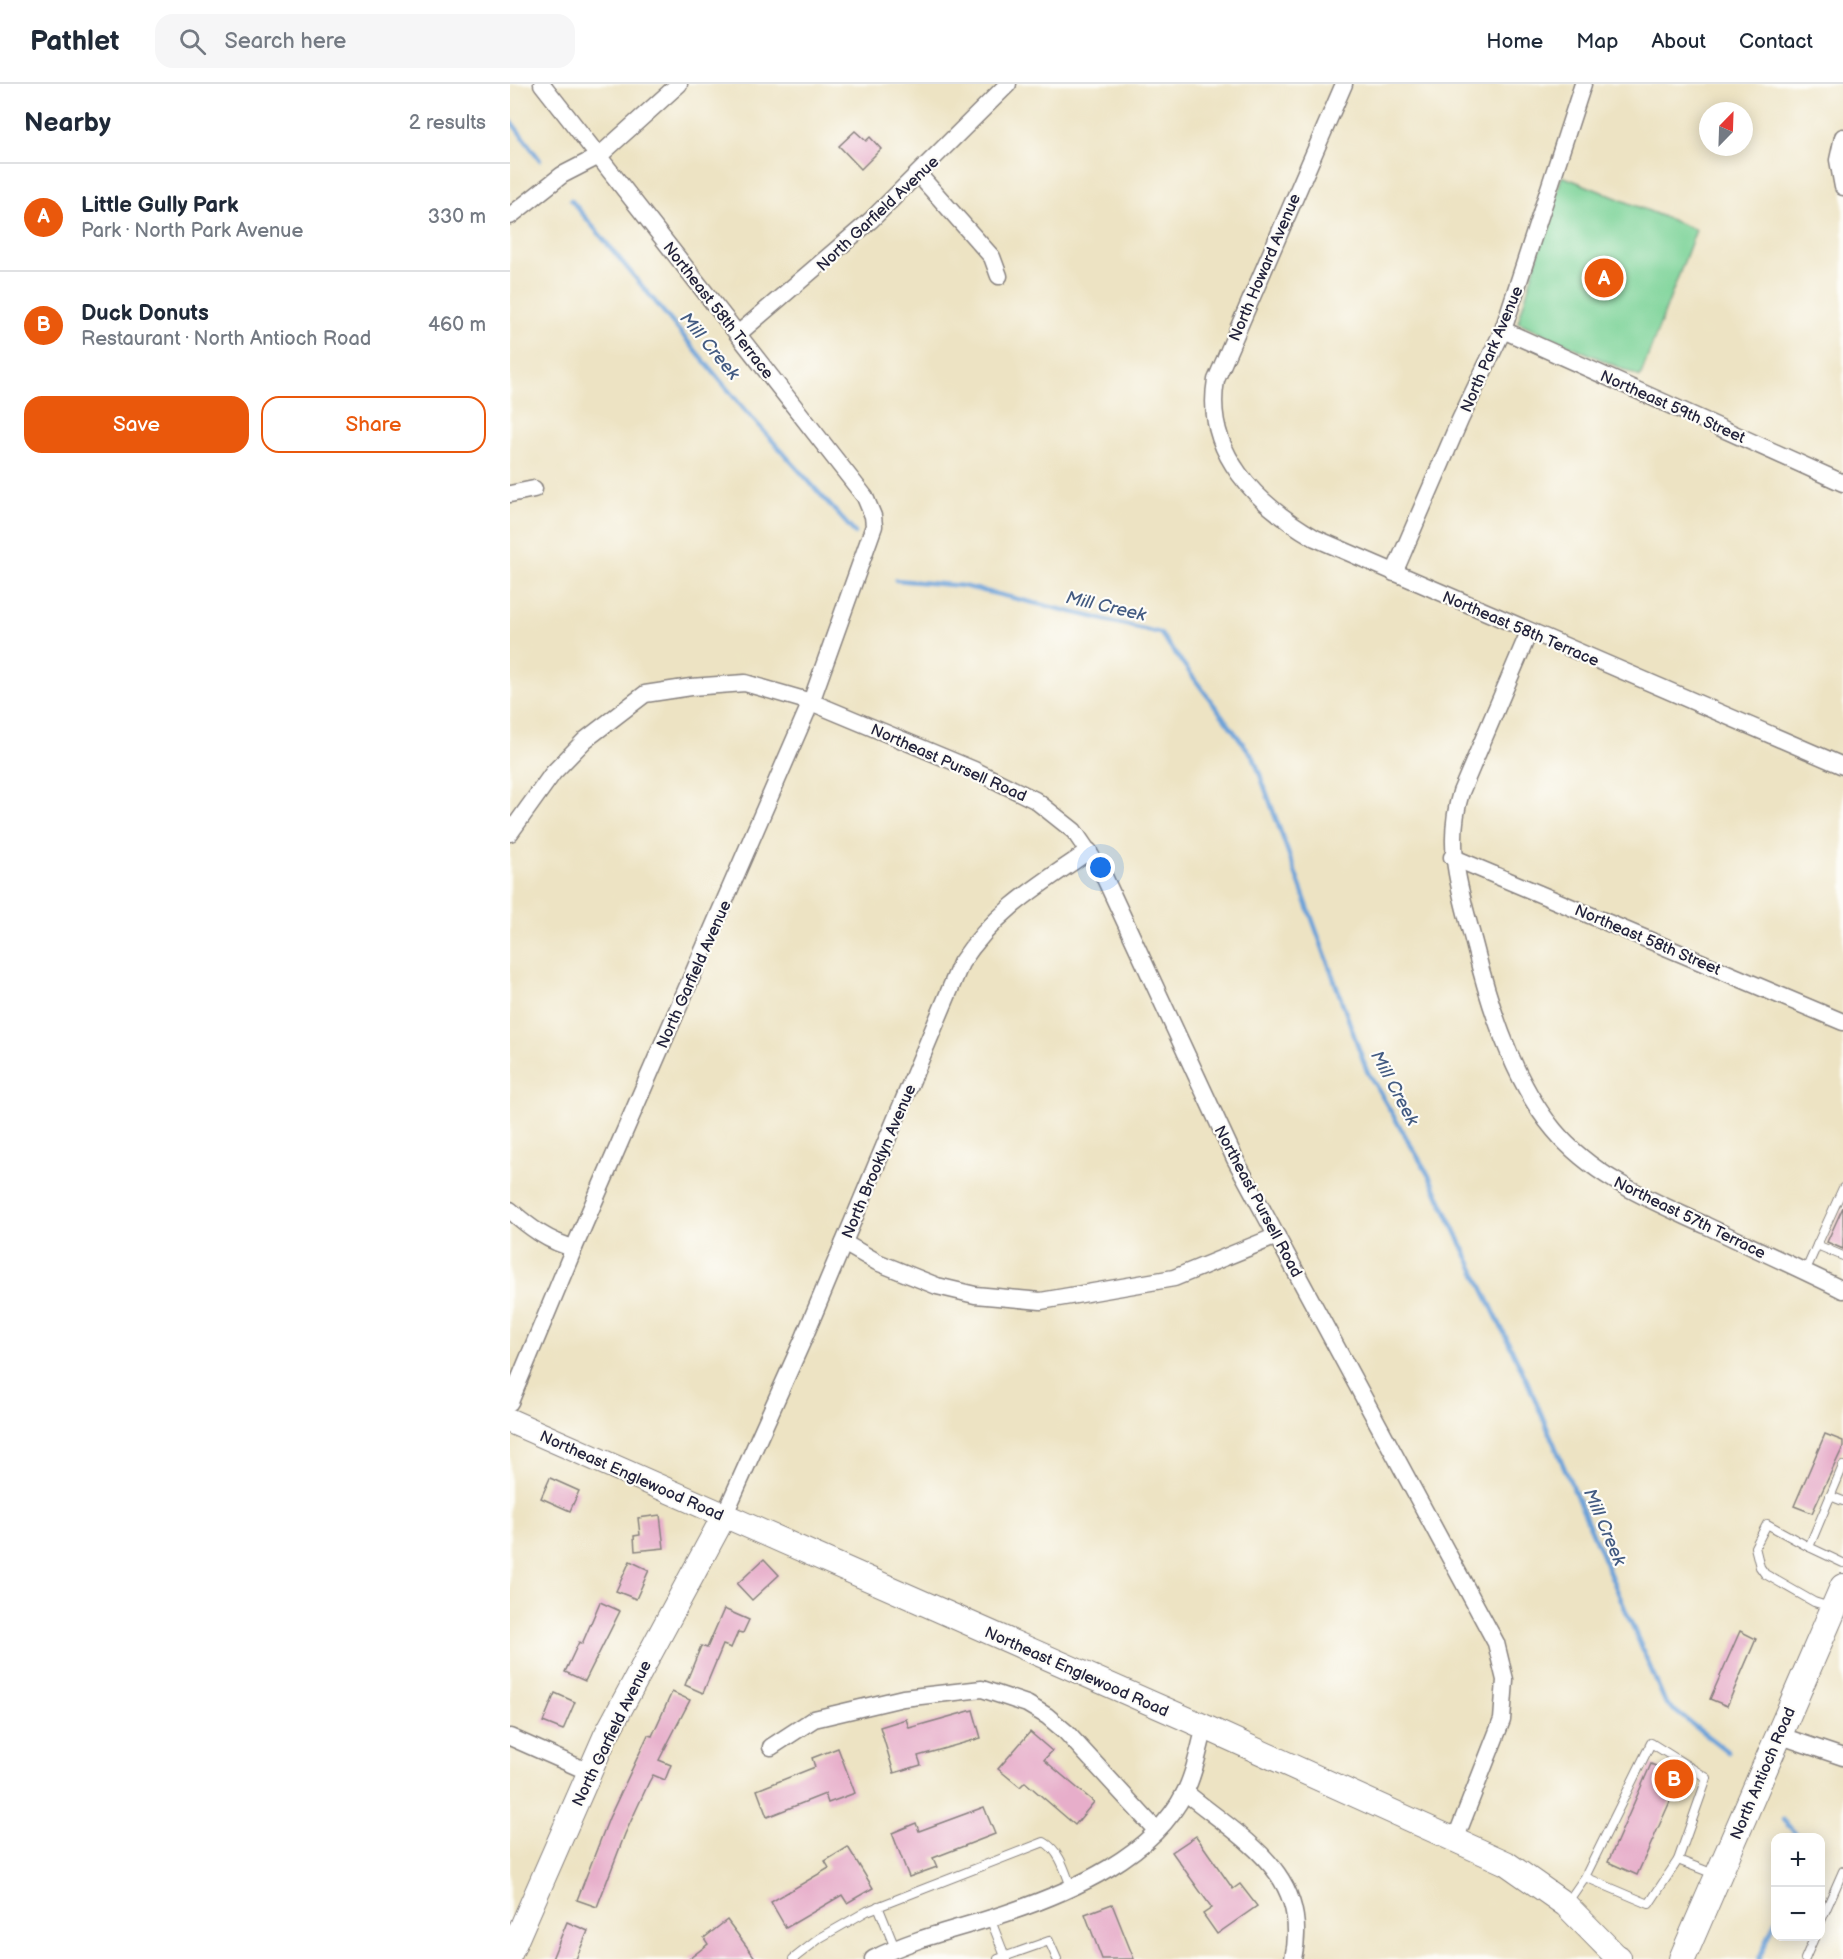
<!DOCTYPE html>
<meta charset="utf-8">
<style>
:root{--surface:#fff;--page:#f6f6f7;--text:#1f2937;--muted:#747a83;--line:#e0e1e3;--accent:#ea580c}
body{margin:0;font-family:"Balsamiq Sans",sans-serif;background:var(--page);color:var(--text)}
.controls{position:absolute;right:18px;bottom:18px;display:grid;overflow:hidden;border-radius:12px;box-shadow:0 3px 15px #0003}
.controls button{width:54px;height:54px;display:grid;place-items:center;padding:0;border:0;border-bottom:2px solid var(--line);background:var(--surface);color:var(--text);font:30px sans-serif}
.compass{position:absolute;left:1189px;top:18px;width:54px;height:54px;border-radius:50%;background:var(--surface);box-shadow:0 3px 15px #0003;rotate:23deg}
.you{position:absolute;left:591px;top:784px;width:21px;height:21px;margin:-15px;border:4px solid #fff;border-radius:50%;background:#1a73e8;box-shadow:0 0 0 9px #1a73e833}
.badge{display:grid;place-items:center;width:39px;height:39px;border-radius:50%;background:var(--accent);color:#fff;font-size:20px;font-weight:700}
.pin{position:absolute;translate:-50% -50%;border:3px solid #fff;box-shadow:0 2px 6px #0006}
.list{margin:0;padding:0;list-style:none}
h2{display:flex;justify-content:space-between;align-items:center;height:78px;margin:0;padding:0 24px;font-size:26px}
h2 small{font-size:20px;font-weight:400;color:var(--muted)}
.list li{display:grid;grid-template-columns:39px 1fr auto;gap:18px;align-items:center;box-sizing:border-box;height:108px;padding:0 24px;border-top:2px solid var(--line)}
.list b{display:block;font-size:22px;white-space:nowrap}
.list p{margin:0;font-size:20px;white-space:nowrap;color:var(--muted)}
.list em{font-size:20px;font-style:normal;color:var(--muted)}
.actions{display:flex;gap:12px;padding:18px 24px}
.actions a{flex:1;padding:14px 0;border:2px solid var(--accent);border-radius:18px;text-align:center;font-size:21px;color:var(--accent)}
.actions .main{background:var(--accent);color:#fff}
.icon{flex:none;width:33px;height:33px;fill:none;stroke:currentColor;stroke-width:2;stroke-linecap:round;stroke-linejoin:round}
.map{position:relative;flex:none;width:1333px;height:1875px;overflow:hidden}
header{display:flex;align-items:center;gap:36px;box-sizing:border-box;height:84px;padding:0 30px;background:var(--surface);border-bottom:2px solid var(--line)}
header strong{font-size:28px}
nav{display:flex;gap:33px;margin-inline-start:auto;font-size:21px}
.search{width:420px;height:54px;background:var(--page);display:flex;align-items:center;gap:15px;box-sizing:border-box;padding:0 21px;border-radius:18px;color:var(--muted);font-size:22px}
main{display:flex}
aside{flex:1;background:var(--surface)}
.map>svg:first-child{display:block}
</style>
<header>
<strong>Pathlet</strong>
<div class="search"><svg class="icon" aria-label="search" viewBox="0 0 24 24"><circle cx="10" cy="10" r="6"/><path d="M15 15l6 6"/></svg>Search here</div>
<nav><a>Home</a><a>Map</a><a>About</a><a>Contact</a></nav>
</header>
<main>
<aside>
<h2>Nearby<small>2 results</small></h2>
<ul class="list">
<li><span class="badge">A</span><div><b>Little Gully Park</b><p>Park · North Park Avenue</p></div><em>330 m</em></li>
<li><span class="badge">B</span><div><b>Duck Donuts</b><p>Restaurant · North Antioch Road</p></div><em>460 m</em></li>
</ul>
<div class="actions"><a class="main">Save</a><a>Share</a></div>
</aside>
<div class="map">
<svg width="1333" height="1875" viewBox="0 0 1333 1875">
<rect width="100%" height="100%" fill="#fdfcf7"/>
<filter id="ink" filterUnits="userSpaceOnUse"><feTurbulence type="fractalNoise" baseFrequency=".0167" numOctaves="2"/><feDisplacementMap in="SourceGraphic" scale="12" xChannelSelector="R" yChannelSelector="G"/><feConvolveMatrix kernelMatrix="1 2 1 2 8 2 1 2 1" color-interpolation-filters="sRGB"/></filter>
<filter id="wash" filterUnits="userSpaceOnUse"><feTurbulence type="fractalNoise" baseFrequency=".008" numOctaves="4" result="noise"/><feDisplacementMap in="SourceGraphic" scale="24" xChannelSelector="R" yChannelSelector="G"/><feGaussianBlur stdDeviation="1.35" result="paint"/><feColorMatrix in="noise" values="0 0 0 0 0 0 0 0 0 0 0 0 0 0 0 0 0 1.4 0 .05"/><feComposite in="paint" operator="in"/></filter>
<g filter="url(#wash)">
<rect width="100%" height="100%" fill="#ede3c3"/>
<path fill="#7bd398" stroke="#4e7a6a" stroke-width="1.5" d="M1052 92 1186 146 1130 293 1008 238Z"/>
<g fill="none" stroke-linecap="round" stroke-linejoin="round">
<g stroke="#6ba1d8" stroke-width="4.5">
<path d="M0 36 30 76"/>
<path d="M61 116 233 324 345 449"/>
<path d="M386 496 453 502 650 549 744 674 857 987 919 1092 1017 1297 1156 1620 1218 1668"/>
<path d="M1273 1736 1290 1754"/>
<path d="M1249 1875 1266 1835"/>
</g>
</g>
<g id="blocks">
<g fill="#e7aeca">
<path d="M345 47 356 57 360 53 371 65 351 85 329 62Z"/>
<path d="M1333 1123V1165L1317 1158Z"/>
<path d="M1315 1350 1333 1357V1363L1302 1429 1284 1422Z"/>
<path d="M40 1394 69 1407 60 1427 31 1414Z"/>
<path d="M150 1431 154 1464 125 1467 124 1452 130 1451 128 1434Z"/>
<path d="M254 1475 269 1491 242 1516 227 1500Z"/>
<path d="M120 1477 139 1486 126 1515 106 1507Z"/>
<path d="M90 1518 110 1527 75 1597 55 1588 69 1558 72 1560Z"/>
<path d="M214 1525 239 1536 233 1549 228 1548 221 1564 213 1561 193 1609 175 1601 191 1562 197 1564Z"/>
<path d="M1230 1547 1246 1555 1217 1622 1200 1615Z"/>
<path d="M162 1608 180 1616 149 1676 161 1681 155 1696 143 1691 139 1698 115 1750 87 1823 67 1816 99 1734 138 1651 142 1652Z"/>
<path d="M45 1609 65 1618 53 1646 33 1638Z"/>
<path d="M463 1626 471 1654 408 1672 411 1681 384 1689 370 1643 396 1635 399 1644Z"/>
<path d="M520 1648 542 1667 534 1676 584 1718 565 1741 515 1698 510 1703 488 1685Z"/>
<path d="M328 1664 345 1709 318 1719 315 1710 257 1733 247 1706 305 1683 302 1674Z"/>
<path d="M1141 1680 1171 1693 1127 1791 1098 1778Z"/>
<path d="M474 1723 485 1750 423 1774 427 1783 399 1793 382 1749 406 1739 409 1747Z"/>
<path d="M686 1752 723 1805 730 1800 747 1822 707 1850 693 1830 702 1824 662 1768Z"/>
<path d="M338 1763 363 1804 337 1819 332 1811 276 1844 261 1818 319 1784 315 1777Z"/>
<path d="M602 1820 624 1875H592L575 1830Z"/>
<path d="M217 1836 246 1875H179L198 1860 194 1854Z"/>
<path d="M57 1838 78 1847 66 1875H42Z"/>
</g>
</g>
</g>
<g filter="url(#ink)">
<use href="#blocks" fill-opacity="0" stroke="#88827f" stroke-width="1.5"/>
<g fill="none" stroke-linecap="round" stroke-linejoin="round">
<g stroke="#88827f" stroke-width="10">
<g id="lane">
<path d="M1333 1104 1307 1161 1333 1172"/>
<path d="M1295 1188 1307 1161"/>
<path d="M1333 1382 1299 1463 1333 1479"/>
<path d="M1320 1412 1333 1417"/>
<path d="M1299 1463 1257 1440 1245 1463 1250 1483 1255 1490 1304 1518 1320 1523"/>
<path d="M1168 1776 1204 1790"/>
<path d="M1057 1819 1075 1793 1141 1659 1197 1694 1168 1776 1139 1820 1075 1793"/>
<path d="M368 1822 385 1864"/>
<path d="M480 1834 496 1875"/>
<path d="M1310 1839 1333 1787"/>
<path d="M283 1875 310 1854 357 1827 534 1758C550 1767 555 1787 561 1803"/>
<path d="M488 1875 539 1857 547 1875"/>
<path d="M1295 1875 1305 1852"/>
</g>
</g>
<g stroke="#88827f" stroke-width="19">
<g id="street">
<path d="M834 0 706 296C693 369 748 421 805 454L1333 682"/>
<path d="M1333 53 1328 76 1333 103"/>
<path d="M409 91 482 173 489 192"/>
<path d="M0 132 52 91 89 72 169 0"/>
<path d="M993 246 1333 399"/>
<path d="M228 250 361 136 498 0"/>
<path d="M0 410 24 405"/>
<path d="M884 489 950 336 993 246 1073 0"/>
<path d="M1019 548 951 708C934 764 951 809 965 863 980 924 1004 998 1044 1046 1084 1094 1141 1116 1197 1142 1242 1163 1288 1184 1333 1206"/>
<path d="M0 749 43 689 75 656 135 610 181 603 235 599 301 618 464 686 525 716 564 747 592 788 725 1075 986 1559 995 1596 992 1636 945 1756"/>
<path d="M942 773 1333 938"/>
<path d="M0 1126C19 1143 39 1158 64 1164"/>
<path d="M334 1159 367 1178 427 1202 465 1211 531 1217 664 1194 767 1152"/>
<path d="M0 1318 64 1164 301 618 364 442 363 432 355 413 32 0"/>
<path d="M214 1432 293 1256 451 879C485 827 529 801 579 767"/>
<path d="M1268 1651 1333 1673"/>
<path d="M0 1653 79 1688"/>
<path d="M261 1663 304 1635 393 1614 472 1605 517 1620 537 1632 556 1648 646 1746"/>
<path d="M675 1708C732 1755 802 1790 783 1875"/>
<path d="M363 1875C406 1853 452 1844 497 1829 562 1807 643 1772 675 1708 685 1689 689 1664 695 1643"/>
</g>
</g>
<g stroke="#88827f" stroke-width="26">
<g id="secondary">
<path d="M0 1337 695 1643 996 1779 1056 1821 1109 1875"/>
<path d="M0 1870 95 1653 214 1432"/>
</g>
</g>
<g stroke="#88827f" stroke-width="28">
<g id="primary">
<path d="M1108 1874V1875"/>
<path d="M1172 1875 1333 1503"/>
</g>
</g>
<use href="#lane" stroke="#fff" stroke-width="8"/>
<use href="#street" stroke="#fff" stroke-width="16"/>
<use href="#secondary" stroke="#fff" stroke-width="24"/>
<use href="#primary" stroke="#fff" stroke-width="26"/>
</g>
</g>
<g text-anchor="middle" stroke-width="4.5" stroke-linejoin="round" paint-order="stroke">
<g font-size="16" fill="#22223b" stroke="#fdfcf7">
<text transform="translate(367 129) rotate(-43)" y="6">North Garfield Avenue</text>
<text transform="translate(754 183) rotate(-67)" y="6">North Howard Avenue</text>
<text transform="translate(209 226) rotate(52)" y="6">Northeast 58th Terrace</text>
<text transform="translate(981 265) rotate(-67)" y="6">North Park Avenue</text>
<text transform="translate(1163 322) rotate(24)" y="6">Northeast 59th Street</text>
<text transform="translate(1011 544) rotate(23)" y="6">Northeast 58th Terrace</text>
<text transform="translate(439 678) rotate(24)" y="6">Northeast Pursell Road</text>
<text transform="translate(1138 855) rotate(23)" y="6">Northeast 58th Street</text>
<text transform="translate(183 890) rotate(-66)" y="6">North Garfield Avenue</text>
<text transform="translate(368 1077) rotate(-67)" y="6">North Brooklyn Avenue</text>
<text transform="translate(749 1117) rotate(62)" y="6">Northeast Pursell Road</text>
<text transform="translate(1180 1133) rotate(26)" y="6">Northeast 57th Terrace</text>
<text transform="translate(122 1391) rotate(24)" y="6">Northeast Englewood Road</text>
<text transform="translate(567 1587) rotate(24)" y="6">Northeast Englewood Road</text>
<text transform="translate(101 1649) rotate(-64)" y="6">North Garfield Avenue</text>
<text transform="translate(1252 1689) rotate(-67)" y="6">North Antioch Road</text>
</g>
<g font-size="18" font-style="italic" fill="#435b82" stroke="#fdfcf7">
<text transform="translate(200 262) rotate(50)" y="6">Mill Creek</text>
<text transform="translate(596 522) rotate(13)" y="6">Mill Creek</text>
<text transform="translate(885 1004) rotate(62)" y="6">Mill Creek</text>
<text transform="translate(1095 1443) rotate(67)" y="6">Mill Creek</text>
</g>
</g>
</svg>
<div class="controls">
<button>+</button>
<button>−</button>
</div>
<svg class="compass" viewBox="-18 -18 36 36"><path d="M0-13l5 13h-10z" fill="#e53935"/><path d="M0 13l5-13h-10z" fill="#747a83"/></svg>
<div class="you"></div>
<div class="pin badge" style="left:1094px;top:194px">A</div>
<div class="pin badge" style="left:1164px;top:1695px">B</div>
</div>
</main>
